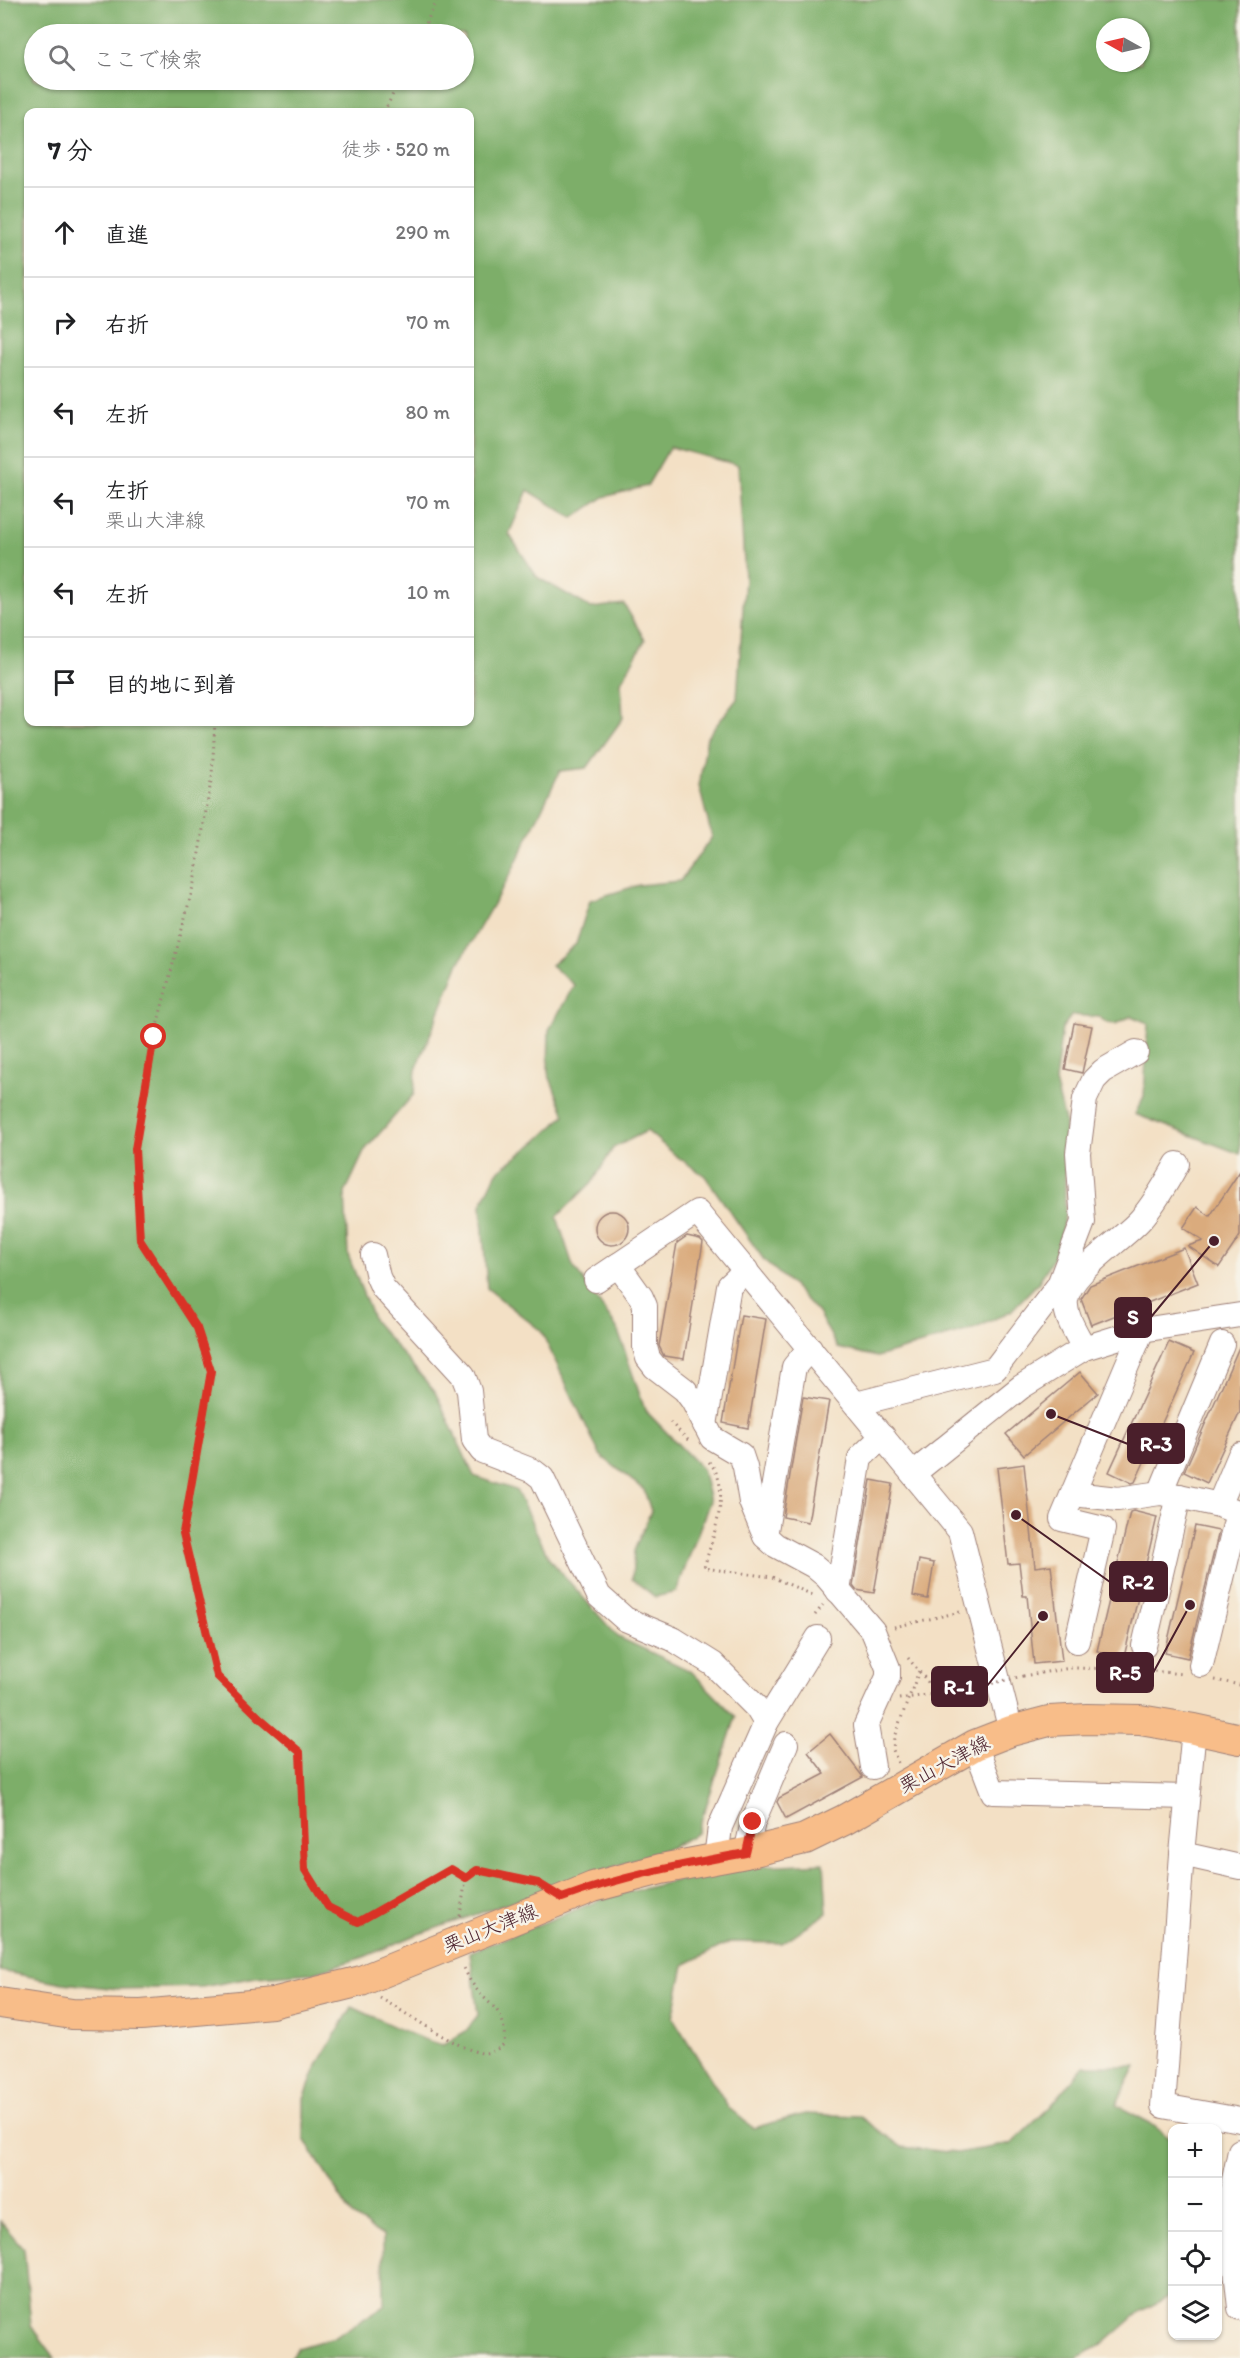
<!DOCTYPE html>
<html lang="ja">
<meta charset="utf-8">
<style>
:root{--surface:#fff;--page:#f2f2f2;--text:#202124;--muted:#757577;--line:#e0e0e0}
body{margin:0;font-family:Itim,"Klee One",sans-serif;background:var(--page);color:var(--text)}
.controls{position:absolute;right:18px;bottom:18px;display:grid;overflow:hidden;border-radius:12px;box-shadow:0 2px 4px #0004}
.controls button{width:54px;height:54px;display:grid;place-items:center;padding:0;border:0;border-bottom:2px solid var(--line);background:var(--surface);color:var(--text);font:30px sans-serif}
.compass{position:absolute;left:1096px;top:18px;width:54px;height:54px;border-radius:50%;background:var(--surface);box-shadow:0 2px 4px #0004;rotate:278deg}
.stop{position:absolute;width:18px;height:18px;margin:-14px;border:4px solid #d93025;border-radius:50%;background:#fff}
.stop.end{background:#d93025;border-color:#fff;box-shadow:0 2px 6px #0008}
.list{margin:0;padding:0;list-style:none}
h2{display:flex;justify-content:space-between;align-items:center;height:78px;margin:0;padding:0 24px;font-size:26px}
h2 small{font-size:20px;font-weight:400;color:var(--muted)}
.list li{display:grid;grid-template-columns:39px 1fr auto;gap:18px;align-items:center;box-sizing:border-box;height:90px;padding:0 24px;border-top:2px solid var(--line)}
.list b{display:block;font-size:22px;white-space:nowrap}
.list p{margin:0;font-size:20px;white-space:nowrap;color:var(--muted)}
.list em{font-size:20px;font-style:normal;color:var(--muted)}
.icon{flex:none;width:33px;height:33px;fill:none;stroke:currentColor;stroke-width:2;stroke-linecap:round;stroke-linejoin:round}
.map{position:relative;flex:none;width:1240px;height:2358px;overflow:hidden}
.search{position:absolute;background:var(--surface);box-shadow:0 2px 4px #0004;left:24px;top:24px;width:450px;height:66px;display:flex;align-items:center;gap:15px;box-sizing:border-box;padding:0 21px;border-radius:33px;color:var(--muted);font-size:22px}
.panel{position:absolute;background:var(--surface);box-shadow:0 2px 4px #0004;left:24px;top:108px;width:450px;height:618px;border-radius:12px}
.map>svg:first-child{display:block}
</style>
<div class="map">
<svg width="1240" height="2358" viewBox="0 0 1240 2358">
<rect width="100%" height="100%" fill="#f7f3e8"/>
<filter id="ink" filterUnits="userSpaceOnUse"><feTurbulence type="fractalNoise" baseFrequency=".0167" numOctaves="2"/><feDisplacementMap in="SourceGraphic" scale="12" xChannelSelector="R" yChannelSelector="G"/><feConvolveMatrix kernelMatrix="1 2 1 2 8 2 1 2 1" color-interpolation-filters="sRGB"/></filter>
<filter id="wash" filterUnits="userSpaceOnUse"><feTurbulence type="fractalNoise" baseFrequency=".008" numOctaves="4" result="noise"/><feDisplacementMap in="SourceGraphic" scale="24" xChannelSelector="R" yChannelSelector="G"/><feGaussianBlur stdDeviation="1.35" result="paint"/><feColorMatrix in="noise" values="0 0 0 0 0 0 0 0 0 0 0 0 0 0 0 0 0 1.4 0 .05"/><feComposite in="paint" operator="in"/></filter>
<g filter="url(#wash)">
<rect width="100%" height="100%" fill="#f3e0c5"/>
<g fill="#7dae69" stroke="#64664a" stroke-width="1.5" fill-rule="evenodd">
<path d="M0 0H1240V1154L1135 1114 1144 1096 1148 1023 1131 1016 1116 1024 1107 1023 1099 1017 1072 1015 1062 1028 1055 1082 1065 1121V1213L1058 1250 1038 1283 1011 1311 976 1328 877 1357 838 1348 818 1313 792 1285 764 1260 705 1176 675 1155 647 1131 613 1148 594 1180 557 1217 573 1266 617 1328 645 1410 702 1469 710 1501 676 1592 655 1597 632 1579 634 1551 651 1511 644 1490 600 1455 541 1331 487 1288 481 1205 497 1172 537 1141 565 1115 548 1073 549 1030 574 985 551 965 576 944 590 900 639 885 680 881 712 837 699 786 707 737 737 699 745 578 738 465 670 447 647 486 604 497 573 518 528 490 509 534 537 577 591 608 624 604 645 640 621 682 623 718 587 768 560 771 511 873 458 965 416 1070 414 1094 365 1150 345 1193 348 1255 374 1321 435 1392 474 1476 516 1490 550 1560 618 1637 691 1671 736 1717 697 1833 672 1847 416 1935 364 1957 312 1973 256 1977 202 1987 119 1989 63 1983 0 1971ZM1105 27H1141V63H1105ZM34 34H464V80H34ZM28 112H470V722H28Z"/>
<path d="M824 1863 827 1913 782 1943 730 1942 684 1965 673 2018 729 2108 753 2128 805 2114 859 2116 902 2147 957 2153 1011 2144 1050 2107 1084 2066H1136L1116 2105 1150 2123 1172 2140V2295L1141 2311 1102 2345 1076 2358H290L298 2348 335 2337 384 2306 383 2236 352 2216 304 2139V2099L318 2063 352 2007C382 2020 411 2037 443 2045L466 2031 478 2015 470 1952 605 1898 732 1867Z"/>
<path d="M0 2221 24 2249 31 2325 55 2358H0Z"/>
</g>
<g id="blocks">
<g fill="#daab7d">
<path d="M1074 1023 1092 1026 1082 1073 1065 1069Z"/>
<path d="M1240 1171V1236L1219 1267 1188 1246 1203 1241 1183 1228 1197 1207 1210 1216Z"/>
<circle cx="612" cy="1228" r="17"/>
<path d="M687 1236 700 1239 703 1242 684 1359 664 1356 659 1346 677 1243Z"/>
<path d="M1184 1248 1198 1283 1091 1325 1081 1299 1090 1285Z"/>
<path d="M741 1315 766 1319 748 1428 723 1423Z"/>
<path d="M1169 1342 1194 1353 1135 1482 1132 1483 1109 1472Z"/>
<path d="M1240 1345V1412L1207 1483 1184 1472Z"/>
<path d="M1080 1372 1098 1393 1024 1455 1006 1434Z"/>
<path d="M803 1397 829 1401 808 1522 783 1517Z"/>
<path d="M1024 1464 1035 1567 1051 1565 1062 1661 1034 1664 1027 1596H1023L1019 1563 1008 1564 997 1468Z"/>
<path d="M871 1480 893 1484 874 1593 856 1590 853 1586Z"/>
<path d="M1133 1511 1157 1517 1124 1657 1097 1651 1130 1512Z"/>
<path d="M1195 1526 1219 1531 1188 1658 1165 1653Z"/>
<path d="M919 1560 934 1563 928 1599 913 1596Z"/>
<path d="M830 1734 863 1777 786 1819 777 1802 779 1798 825 1774 808 1752Z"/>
</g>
</g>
</g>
<g filter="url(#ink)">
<use href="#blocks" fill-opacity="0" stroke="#9e8078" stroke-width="1.5"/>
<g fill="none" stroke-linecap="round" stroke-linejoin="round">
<g stroke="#9e8078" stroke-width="26">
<g id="minor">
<path d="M373 1255 378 1277 383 1288 463 1375 469 1391 474 1440 482 1451 533 1471 542 1478 599 1596 625 1619 673 1639 713 1664 757 1708 766 1723"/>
<path d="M618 1265 641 1297 645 1306V1347L648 1358 655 1367 685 1390 693 1401 712 1438 741 1455 745 1467 751 1502 765 1536 775 1545 814 1566 826 1576 873 1631 888 1668V1677L866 1725 873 1767"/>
<path d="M596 1280 697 1212 960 1531 1011 1731"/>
<path d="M1084 1348C1077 1334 1064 1316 1066 1300 1070 1271 1122 1241 1141 1219 1156 1202 1166 1183 1177 1164"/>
<path d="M856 1404 995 1369 1059 1285 1083 1222 1078 1153 1085 1099 1094 1080 1103 1071 1136 1052"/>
<path d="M705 1425 729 1286 746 1270"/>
<path d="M914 1473 1021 1387 1084 1348 1142 1330 1240 1315"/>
<path d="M1160 1493 1222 1344"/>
<path d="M1073 1494 1118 1499 1160 1493 1179 1496 1219 1505 1240 1513"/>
<path d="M1219 1505 1240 1455"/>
<path d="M765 1536 794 1367 810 1348"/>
<path d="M838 1591 860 1458 883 1436"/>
<path d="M1077 1641 1103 1529 1062 1519 1142 1330"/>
<path d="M1144 1646 1179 1496"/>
<path d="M1201 1665 1238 1512"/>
<path d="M1194 1729 1182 1854 1240 1867"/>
<path d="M975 1745 993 1792 1187 1797"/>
<path d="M746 1853 753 1822 786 1744"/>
<path d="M1182 1854 1163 2106 1240 2120"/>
<path d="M716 1858 720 1827 766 1723 818 1638"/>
<path d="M1240 2151 1229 2204 1240 2308"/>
</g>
</g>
<g stroke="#9e8078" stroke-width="32">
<path id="major" d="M0 2003 72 2014 141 2015 272 2003 361 1981 593 1887 661 1869 746 1853 805 1839 844 1820 975 1745 1011 1731 1049 1721 1087 1719 1140 1720 1194 1729 1240 1739"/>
</g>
<g stroke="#9e8078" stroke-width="3" stroke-dasharray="1.5 4.5" stroke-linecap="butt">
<path d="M421 34 437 0"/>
<path d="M384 112 400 80"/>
<path d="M215 722 212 775 194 883 154 1037 135 1149 140 1240 197 1328 211 1371 183 1533 217 1676 260 1718 300 1752 305 1870 328 1907 358 1922 451 1869 466 1878"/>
<path d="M670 1422 688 1440"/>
<path d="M709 1462C734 1488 712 1537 704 1568L772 1577 815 1596"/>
<path d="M815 1615 823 1605"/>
<path d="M894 1627 960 1612"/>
<path d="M908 1658 937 1693"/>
<path d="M1023 1676 1071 1668 1134 1669 1182 1674"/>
<path d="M1215 1680 1240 1685"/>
<path d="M899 1699 969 1689"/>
<path d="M898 1763 893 1750 894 1737 919 1671"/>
<path d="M460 1916 466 1878 477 1870 538 1883"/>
<path d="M380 1998C402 2010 462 2052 483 2053 492 2053 498 2049 504 2044 507 2006 489 2009 472 1983 468 1978 466 1971 463 1966"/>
</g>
<use href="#minor" stroke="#fff" stroke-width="24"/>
<use href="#major" stroke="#f8bd89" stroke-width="30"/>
<path stroke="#9e8078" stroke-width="3" stroke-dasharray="1.5 4.5" stroke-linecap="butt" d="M969 1689 1023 1676"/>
</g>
</g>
<g fill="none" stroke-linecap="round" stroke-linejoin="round" filter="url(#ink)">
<path stroke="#d93025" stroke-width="8" d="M154 1037 135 1149 140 1240 197 1328 211 1371 183 1533 217 1676 260 1718 300 1752 305 1870 328 1907 358 1922 451 1869 466 1878 477 1870 538 1883 562 1898C622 1876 684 1864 746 1853L753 1822"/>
</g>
<g text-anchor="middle" stroke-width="5" stroke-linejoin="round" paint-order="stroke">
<g font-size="20" fill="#4a1f2b" stroke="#f7f3e8">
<text transform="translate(944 1764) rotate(-28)" y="7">栗山大津線</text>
<text transform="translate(490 1928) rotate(-22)" y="7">栗山大津線</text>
</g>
</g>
<path fill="none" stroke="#4a1f2b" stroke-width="2" d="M1214 1241L1151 1317M1051 1414L1128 1444M1016 1515L1110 1582M1190 1605L1153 1673M1043 1616L987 1686"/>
<g fill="#4a1f2b" stroke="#f7f3e8" stroke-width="2">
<circle cx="1214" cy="1241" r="6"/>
<circle cx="1051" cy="1414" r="6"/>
<circle cx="1016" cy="1515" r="6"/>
<circle cx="1190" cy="1605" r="6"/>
<circle cx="1043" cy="1616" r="6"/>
</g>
<g fill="#4a1f2b" stroke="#4a1f2b" stroke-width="2">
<rect x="1115" y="1298" width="36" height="39" rx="6"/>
<rect x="1128" y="1424" width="56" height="39" rx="6"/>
<rect x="1110" y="1562" width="57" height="39" rx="6"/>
<rect x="1097" y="1653" width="56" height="39" rx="6"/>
<rect x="932" y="1667" width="55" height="39" rx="6"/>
</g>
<g font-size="21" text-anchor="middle" font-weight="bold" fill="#fff">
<text x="1133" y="1324">S</text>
<text x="1156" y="1451">R-3</text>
<text x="1138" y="1589">R-2</text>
<text x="1125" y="1680">R-5</text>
<text x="959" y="1694">R-1</text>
</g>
</svg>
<div class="controls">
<button>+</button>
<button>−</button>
<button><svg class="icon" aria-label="locate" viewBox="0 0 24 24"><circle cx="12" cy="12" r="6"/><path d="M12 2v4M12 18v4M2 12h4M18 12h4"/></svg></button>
<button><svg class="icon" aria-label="layers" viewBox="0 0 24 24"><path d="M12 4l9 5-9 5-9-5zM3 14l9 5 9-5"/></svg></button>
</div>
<svg class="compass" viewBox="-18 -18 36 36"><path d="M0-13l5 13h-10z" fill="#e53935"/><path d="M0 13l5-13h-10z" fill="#757577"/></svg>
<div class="stop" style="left:154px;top:1037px"></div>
<div class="stop end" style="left:753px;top:1822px"></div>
<div class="search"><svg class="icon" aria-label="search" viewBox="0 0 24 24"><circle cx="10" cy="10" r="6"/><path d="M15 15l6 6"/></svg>ここで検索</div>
<section class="panel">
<h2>7 分<small>徒歩 · 520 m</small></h2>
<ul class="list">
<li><svg class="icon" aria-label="ahead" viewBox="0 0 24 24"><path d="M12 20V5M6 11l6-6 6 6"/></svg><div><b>直進</b></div><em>290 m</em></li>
<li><svg class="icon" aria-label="right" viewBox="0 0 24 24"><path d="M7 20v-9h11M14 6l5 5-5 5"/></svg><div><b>右折</b></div><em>70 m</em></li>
<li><svg class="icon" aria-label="left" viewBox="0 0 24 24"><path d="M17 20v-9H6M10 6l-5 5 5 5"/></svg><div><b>左折</b></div><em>80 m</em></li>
<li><svg class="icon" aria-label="left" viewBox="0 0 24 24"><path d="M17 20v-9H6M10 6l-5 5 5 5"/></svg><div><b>左折</b><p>栗山大津線</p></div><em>70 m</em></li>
<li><svg class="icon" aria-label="left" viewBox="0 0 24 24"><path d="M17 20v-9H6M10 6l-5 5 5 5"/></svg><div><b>左折</b></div><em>10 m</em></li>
<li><svg class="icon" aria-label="arrive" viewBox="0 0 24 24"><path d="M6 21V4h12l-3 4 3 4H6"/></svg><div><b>目的地に到着</b></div></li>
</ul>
</section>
</div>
